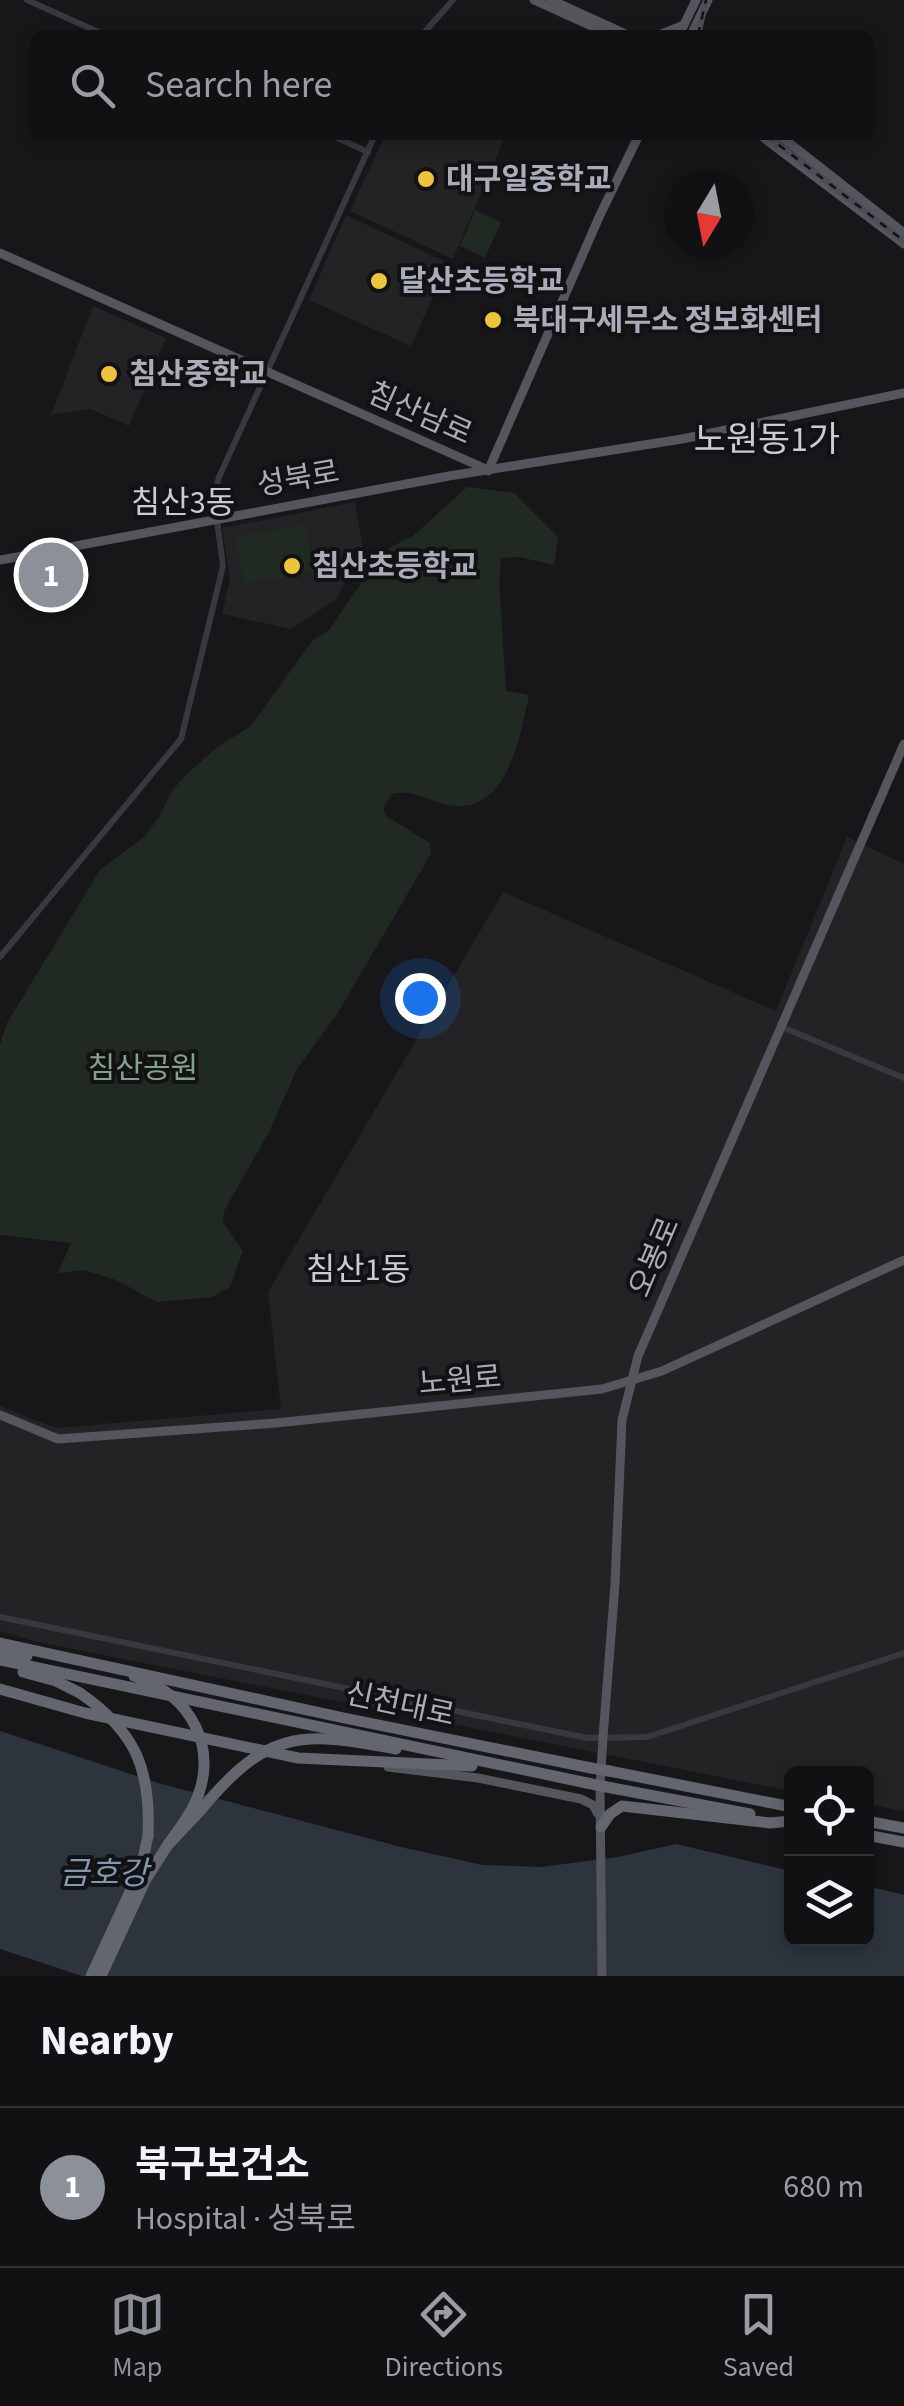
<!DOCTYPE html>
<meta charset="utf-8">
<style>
:root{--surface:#111113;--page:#1a1a1c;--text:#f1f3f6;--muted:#9c9da0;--line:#303133;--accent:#8c9099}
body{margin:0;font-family:"Source Sans 3","Noto Sans KR",sans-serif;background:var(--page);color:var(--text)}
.controls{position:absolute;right:30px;bottom:30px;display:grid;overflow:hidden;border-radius:15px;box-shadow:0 5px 15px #0003}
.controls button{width:90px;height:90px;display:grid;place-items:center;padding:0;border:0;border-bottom:2px solid var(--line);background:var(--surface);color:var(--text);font:50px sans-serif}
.compass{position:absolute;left:664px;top:170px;width:90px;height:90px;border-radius:50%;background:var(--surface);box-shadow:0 5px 15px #0003;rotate:190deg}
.you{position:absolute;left:420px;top:998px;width:35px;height:35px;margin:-25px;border:8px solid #fff;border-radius:50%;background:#1a73e8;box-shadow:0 0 0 15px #1a73e833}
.badge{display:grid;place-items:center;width:65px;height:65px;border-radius:50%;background:var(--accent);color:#fff;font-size:32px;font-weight:700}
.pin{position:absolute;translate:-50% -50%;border:5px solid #fff;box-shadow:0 2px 10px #0006}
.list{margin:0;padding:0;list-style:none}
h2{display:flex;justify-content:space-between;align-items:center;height:130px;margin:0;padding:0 40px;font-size:42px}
h2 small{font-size:32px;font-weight:400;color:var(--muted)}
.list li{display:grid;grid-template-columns:65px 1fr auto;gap:30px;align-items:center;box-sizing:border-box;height:160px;padding:0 40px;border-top:2px solid var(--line)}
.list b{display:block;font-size:38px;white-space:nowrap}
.list p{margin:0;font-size:32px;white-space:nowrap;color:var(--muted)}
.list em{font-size:32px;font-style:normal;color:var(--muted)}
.icon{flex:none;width:55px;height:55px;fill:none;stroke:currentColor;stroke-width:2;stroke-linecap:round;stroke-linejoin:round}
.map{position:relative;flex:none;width:904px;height:1976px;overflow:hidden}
.search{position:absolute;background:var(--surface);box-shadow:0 5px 15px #0003;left:30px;right:30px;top:30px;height:110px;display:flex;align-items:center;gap:25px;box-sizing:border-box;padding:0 35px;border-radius:15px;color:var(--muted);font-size:38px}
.sheet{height:290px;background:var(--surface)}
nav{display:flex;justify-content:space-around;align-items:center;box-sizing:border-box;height:140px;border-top:2px solid var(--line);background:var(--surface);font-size:28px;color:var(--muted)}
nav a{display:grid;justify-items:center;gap:5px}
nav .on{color:var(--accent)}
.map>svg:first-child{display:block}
</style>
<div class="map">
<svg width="904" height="1976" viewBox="0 0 904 1976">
<rect width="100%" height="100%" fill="#171719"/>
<g fill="#232326">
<path d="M385 135H506L453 259 350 211Z"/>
<path d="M346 215 448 263 411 346 309 300Z"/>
<path d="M93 306 166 338 129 426 91 409 51 415Z"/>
<path d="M355 502 364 555 346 577 338 598 291 629 222 614 230 579 222 528Z"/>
<path d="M847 837 904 864V1811L867 1804 866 1774H792L791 1791 33 1641 0 1631V1406L56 1428 281 1409 268 1292 503 892 776 1011Z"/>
</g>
<g fill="#212923">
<path d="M475 210 501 222 485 258 460 246Z"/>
<path d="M467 487 514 493 558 537 554 565 519 557 501 558 499 582 506 691 529 695C520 738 506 820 445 804 425 799 414 789 392 794L383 808 386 816 430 843 431 854 337 1014 297 1069 269 1132 224 1211 223 1222 243 1251 230 1287 212 1297 157 1302 116 1280 84 1270 58 1273 71 1243 0 1235V1044L7 1023 100 870 145 836 159 817 172 791 185 776 216 748 251 726 312 641 329 630 366 576 391 547 413 536Z"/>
<path d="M306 525 314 572 244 584 236 536Z"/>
</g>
<path fill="#2d343d" d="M0 1731 158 1783 405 1848 483 1865 541 1867 618 1857 676 1844 791 1871 792 1938H866L867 1886 904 1895V1976H82L0 1949Z"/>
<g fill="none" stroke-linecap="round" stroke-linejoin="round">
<g stroke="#38393e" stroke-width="6">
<path d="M27 0 105 35"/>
<path d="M422 35 453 0"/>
<path d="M331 135 368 152"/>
<path d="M0 957 181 739 223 566 214 497 219 477 375 135"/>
<path d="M782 1027 904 1078"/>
<path d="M0 1617 587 1738 647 1737 904 1653"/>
</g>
<g stroke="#54555d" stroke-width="9">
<path d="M534 0 611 35"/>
<path d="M551 0 628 35"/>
<path d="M659 35 684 25"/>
<path d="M679 35 696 0"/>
<path d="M691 35 708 0"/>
<path d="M760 135 904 244"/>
<path d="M779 135 904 233"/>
<path d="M0 253 486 469"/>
<path d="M488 471 600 215 639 135"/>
<path d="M0 560 449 476 682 439 904 393"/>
<path d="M0 1415 58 1439 276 1423 602 1389 662 1371 904 1260"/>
<path d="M388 1767 478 1778 581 1799 593 1805 598 1814"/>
<path d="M602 1976 600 1787 603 1737 615 1584 622 1420 638 1356 904 744"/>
</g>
<g stroke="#64666f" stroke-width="11">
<path d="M0 1643 344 1718 591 1768"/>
<path d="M0 1652 27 1656"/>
<path d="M0 1660 587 1783"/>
<path d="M23 1672 56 1681 80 1693"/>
<path d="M0 1689 85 1713 298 1758 472 1766"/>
<path d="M609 1771 792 1807"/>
<path d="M612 1788 750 1814"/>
<path d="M866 1821 904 1828"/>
<path d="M601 1827 610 1814 622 1806 770 1823 791 1821"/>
<path d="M866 1835 904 1842"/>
<path d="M91 1976 141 1868 148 1836"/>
<path d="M101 1976 146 1879 167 1846 200 1811"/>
</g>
<g stroke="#4d4e55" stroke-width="6">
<g id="rail">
<path d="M698 35 706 0"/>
<path d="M766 135 904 241"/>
</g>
</g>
<use href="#rail" stroke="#121214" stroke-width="2.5" stroke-dasharray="8" stroke-linecap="butt"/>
<g stroke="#64666f" stroke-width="11">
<path d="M134 1676C191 1694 222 1750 193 1807 186 1820 176 1833 167 1846"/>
<path d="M80 1693C136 1732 151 1769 148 1836"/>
<path d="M591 1768 609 1771"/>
<path d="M587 1783 612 1788"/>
<path d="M200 1811C266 1731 299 1730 396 1749"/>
</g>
</g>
<g fill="#edc43b" stroke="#121214" stroke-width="4">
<circle cx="426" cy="179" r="10"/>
<circle cx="379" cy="281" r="10"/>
<circle cx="493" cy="320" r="10"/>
<circle cx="109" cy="374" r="10"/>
<circle cx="292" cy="566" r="10"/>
</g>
<g text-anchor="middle" stroke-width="8" stroke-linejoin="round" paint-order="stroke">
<g font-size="30" font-weight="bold" fill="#aaadb9" stroke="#121214" text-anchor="start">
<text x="446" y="189">대구일중학교</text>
<text x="399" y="291">달산초등학교</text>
<text x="513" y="330">북대구세무소 정보화센터</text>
<text x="129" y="384">침산중학교</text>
<text x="312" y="576">침산초등학교</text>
</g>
<g font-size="30" fill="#aaadb9" stroke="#121214">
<text transform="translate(420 413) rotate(24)" y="10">침산남로</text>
<text transform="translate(298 478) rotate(-10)" y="10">성북로</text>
<text transform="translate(654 1257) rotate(-67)" y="10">오봉로</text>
<text transform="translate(460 1380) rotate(-5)" y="10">노원로</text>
<text transform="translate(400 1704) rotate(12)" y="10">신천대로</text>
</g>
<g font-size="30" fill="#81a387" stroke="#121214">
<text x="143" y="1078">침산공원</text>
</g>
<g font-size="32" fill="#caccd5" stroke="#121214">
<text x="183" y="513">침산3동</text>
<text x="358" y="1280">침산1동</text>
</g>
<g font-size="32" font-style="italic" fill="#8297b2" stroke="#121214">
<text x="104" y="1884">금호강</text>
</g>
<g font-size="35" fill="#caccd5" stroke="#121214">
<text x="767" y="451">노원동1가</text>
</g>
</g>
</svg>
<div class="controls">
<button><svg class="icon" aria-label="locate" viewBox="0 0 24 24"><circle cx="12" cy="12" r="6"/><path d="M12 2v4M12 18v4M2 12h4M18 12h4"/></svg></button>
<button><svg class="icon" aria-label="layers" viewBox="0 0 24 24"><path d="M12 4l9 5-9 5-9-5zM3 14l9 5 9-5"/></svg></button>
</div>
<svg class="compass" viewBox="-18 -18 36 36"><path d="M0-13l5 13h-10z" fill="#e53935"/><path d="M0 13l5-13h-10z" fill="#9c9da0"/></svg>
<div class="you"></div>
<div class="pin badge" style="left:51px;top:575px">1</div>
<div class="search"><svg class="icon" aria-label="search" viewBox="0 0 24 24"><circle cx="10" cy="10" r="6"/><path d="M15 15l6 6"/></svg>Search here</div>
</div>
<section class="sheet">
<h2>Nearby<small></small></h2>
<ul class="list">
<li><span class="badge">1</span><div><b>북구보건소</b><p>Hospital · 성북로</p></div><em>680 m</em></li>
</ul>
</section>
<nav>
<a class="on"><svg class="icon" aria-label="map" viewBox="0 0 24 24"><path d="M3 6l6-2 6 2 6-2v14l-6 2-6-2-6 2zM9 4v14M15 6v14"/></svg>Map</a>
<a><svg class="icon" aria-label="directions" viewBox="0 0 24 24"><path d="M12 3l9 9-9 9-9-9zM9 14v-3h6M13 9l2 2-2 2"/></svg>Directions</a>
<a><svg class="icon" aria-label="saved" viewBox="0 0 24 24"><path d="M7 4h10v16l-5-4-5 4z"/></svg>Saved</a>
</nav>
